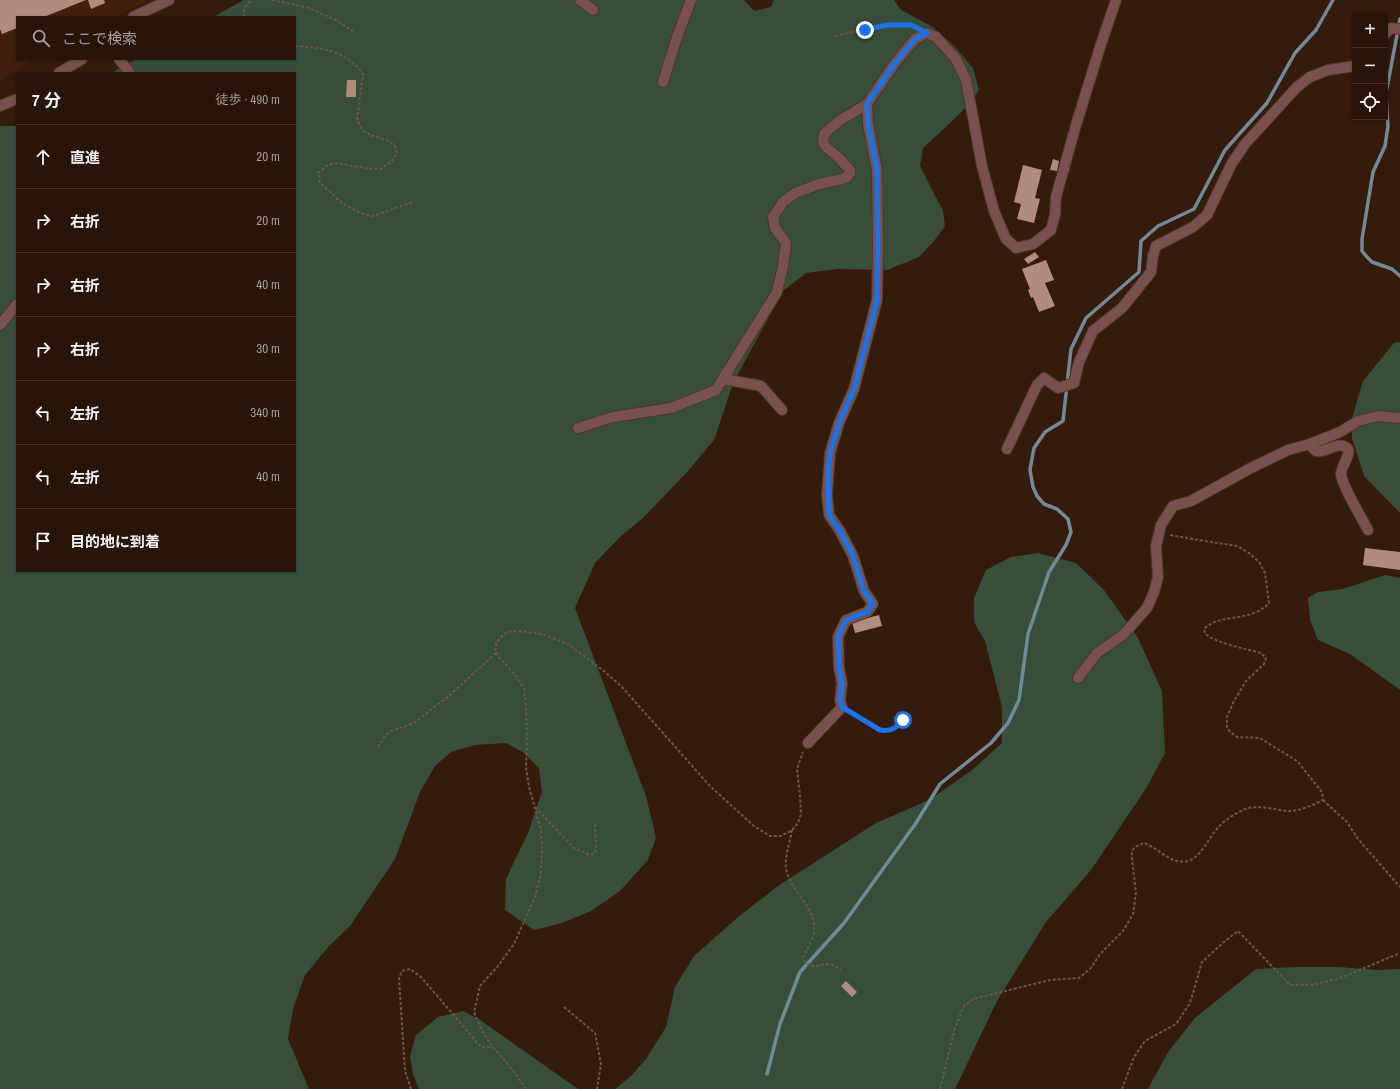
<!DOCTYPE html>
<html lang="ja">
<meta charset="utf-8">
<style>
:root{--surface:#281409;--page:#301d12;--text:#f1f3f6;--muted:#a59e9c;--line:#44332a}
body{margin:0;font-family:"Archivo Narrow","Noto Sans JP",sans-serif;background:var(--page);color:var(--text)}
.controls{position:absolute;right:12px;top:12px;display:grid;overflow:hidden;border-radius:0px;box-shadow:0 1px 3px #0004}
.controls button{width:36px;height:36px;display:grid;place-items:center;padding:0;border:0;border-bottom:1px solid var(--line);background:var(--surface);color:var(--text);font:20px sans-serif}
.stop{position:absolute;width:12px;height:12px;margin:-9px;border:3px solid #1a73e8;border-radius:50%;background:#fff}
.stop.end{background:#1a73e8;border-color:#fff;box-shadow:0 1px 4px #0008}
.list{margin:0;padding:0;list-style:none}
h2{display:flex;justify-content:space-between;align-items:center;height:52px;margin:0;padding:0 16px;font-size:17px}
h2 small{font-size:13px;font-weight:400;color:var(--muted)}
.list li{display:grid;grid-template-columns:26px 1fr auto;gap:12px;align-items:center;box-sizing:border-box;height:64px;padding:0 16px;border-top:1px solid var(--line)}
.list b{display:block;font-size:15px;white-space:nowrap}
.list em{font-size:13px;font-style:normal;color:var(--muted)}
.icon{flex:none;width:22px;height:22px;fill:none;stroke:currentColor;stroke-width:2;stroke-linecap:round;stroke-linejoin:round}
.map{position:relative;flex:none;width:1400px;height:1089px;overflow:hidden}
.search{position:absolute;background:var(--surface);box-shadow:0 1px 3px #0004;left:16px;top:16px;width:280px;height:44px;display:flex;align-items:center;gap:10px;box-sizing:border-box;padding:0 14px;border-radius:0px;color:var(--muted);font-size:15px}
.panel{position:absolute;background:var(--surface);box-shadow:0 1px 3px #0004;left:16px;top:72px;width:280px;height:500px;border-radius:0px}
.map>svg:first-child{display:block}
</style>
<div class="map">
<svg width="1400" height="1089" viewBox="0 0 1400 1089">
<rect width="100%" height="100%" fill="#351b0c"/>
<path fill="#401f0c" d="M0 0H150L116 17H17V59H32L0 82Z"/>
<g fill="#374e3b">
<path d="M244 0H744L754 11 771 7 774 0H894L901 10 933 27 955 47 973 68 979 90 968 105 948 125 923 148 920 166 943 211 945 226 934 241 919 257 887 270 837 269 806 273 783 291 733 383 714 440 688 471 644 517 621 536 595 563 575 608 646 796 656 838 648 860 620 891 591 911 562 923 534 930 505 910 506 879 528 833 542 792 539 768 524 753 506 743 475 745 451 752 435 766 420 792 395 859 350 926 329 946 305 975 293 1009 288 1039 309 1089H0V126H15L17 125V571H295V73H111L136 59H295V17H213Z"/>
<path d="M1400 342V513L1364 476 1352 438V418L1363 381 1394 343Z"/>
<path d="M1038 553 1076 563 1104 590 1138 638 1162 691 1165 753 1147 787 1091 870 1046 922 997 1001 955 1089H615L631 1076 646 1059 666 1027 675 987 694 956 738 917 778 886 876 823 929 800 971 771 1002 743V707L985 641 974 622V598L986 570 1011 557Z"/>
<path d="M1385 575 1400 578V690L1350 654 1318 640 1310 620 1308 598 1318 592 1343 589Z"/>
<path d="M1295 967H1339L1377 970 1400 969V1089H1148L1168 1052 1195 1018 1256 969Z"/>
<path d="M463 1011 480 1020 578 1089H419L413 1074 410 1056 416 1035 438 1017Z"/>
</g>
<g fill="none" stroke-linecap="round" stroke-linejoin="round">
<g stroke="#728a97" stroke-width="3.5">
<path d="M1400 19 1386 93 1388 126 1385 146 1373 172 1362 239V251L1367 257 1372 262 1392 269 1400 276"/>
<path d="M767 1074 780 1024 800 972 844 923 916 823 940 784 991 743 1008 723 1019 700 1028 634 1049 572 1066 545 1071 532 1068 519 1057 509 1044 504 1037 496 1033 487 1030 470 1034 448 1045 432 1063 421 1071 349 1086 318 1139 272 1141 241 1158 226 1194 209 1225 150 1267 103 1295 53 1316 30 1333 0"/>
</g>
</g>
<g fill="#af8c7e">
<path d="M0 0H86L44 17H17V28L2 34 0 29Z"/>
<path d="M88 0H104L105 3 91 9Z"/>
<path d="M347 80H356V97H346Z"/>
<path d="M1053 159 1059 161 1057 171 1050 170Z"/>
<path d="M1023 165 1042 170 1035 198 1040 199 1034 223 1017 219 1021 204 1014 202Z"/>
<path d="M1035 252 1039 257 1028 264 1024 259Z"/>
<path d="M1046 260 1054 280 1045 283 1055 306 1039 312 1033 297 1031 298 1028 290 1030 289 1022 269Z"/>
<path d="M1365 548 1400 552V570L1363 565Z"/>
<path d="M879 615 882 626 855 633 852 622Z"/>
<path d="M846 981 857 992 852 997 841 986Z"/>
</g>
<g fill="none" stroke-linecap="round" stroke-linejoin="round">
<g stroke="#4f3628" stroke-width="12">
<g id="street">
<path d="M580 0 593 10"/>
<path d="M133 17 169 0"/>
<path d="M1385 34 1391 28 1400 29"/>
<path d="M119 59 130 73"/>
<path d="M59 73 82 59"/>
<path d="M663 82 677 37 691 0"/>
<path d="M0 106 17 99"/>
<path d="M0 325 17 304"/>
<path d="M723 379 761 386 782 410"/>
<path d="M578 428 613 417 671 408 716 390 777 292 783 266 786 243 775 228 773 217 783 202 795 193 819 184 842 179 847 177 850 173V170L839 158 825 146 823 142 824 134 839 121 867 104 895 63 915 39 927 33 936 37 956 59 966 80 982 166 994 211 1006 239 1016 248 1033 244 1051 230 1055 215 1056 197 1076 125 1101 44 1116 0"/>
<path d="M1310 444C1312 447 1314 450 1316 451 1324 454 1337 441 1346 447 1354 452 1340 467 1341 475 1344 490 1361 516 1368 530"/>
<path d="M1007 449 1037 385 1044 378 1058 388 1074 383 1079 362 1093 331 1122 308 1151 272 1153 256 1156 246 1193 227 1207 215 1232 163 1245 144 1297 87 1310 77 1328 70 1355 66"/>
<path d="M1078 678 1097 653 1123 635 1147 608 1154 592 1158 577 1156 546 1161 525 1173 506 1191 501 1249 469 1288 450 1310 444 1340 432 1358 421 1378 416 1400 418"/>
<path d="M808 743 842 707 840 700 842 683 839 668 838 637 846 620 867 612 873 604 864 591 853 556 840 531 829 515 827 494 830 453 839 423 854 389 877 300 878 246 877 170 868 124 867 104"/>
</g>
</g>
<g stroke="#6e5749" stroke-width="2" stroke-dasharray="3 2" stroke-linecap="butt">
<path d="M272 0 306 7 336 20 354 32"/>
<path d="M244 17C243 10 246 4 252 0"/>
<path d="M835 36C853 32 901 19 916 27"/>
<path d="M295 46C324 48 345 50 363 74L357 119 363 131 373 136 389 141 395 146 397 153 392 161 381 169H371L335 163 326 166 318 173 320 183 342 203 363 214 373 216 413 202"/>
<path d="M851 712C862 719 880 737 894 729 898 726 900 722 903 720 905 718 909 716 911 715"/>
<path d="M378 747 384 737 391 731 414 723 451 694 496 653"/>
<path d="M1323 800 1347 822 1358 839 1400 887"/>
<path d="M535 807 574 848 590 855 595 853C597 844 595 833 595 824"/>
<path d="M792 830C790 843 783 860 787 873 793 893 816 908 814 931 813 942 806 949 803 959L810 966H817L825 964 833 965 841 969"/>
<path d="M564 1007 595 1033 601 1064 597 1089"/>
<path d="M411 1089 405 1071 399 978 402 971 410 969 421 977 481 1047H493"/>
<path d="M526 1089 512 1069 493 1047 482 1031 474 1012 480 986 498 966 514 944 535 897 541 874 542 847 541 830 529 787 526 768 527 736 526 707 524 688 516 676 499 657 495 651 496 644 499 639 507 632 519 631 542 634 568 644 604 671 622 687 710 786 754 826 770 836H781L792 830 798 823 801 814 800 795 797 769 803 752"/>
<path d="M940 1089 955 1028 964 1006 973 999 1050 980 1079 978 1090 969 1101 953 1123 931 1133 914 1136 893 1132 858V851L1135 847 1144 843C1159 848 1170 865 1188 861 1201 857 1208 839 1216 830 1223 821 1233 815 1243 810 1256 803 1277 811 1291 811 1302 810 1313 805 1323 800L1322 792 1297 761 1260 738 1237 737 1230 732 1227 727V717L1234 701 1246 681 1264 664 1266 658 1261 653C1249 650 1214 642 1207 635 1204 633 1205 632 1204 629 1219 613 1251 623 1269 603L1265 573 1259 562 1249 553 1237 546 1199 540 1170 535"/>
<path d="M1122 1089 1134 1057 1145 1041 1176 1024 1190 1003 1202 962 1224 942 1238 931 1290 985H1312L1338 979 1400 953"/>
</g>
<use href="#street" stroke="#78504d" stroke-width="10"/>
</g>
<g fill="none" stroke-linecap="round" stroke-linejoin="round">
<path stroke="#1a73e8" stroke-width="5" d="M865 30 887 25H911L927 33 915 39 895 63 867 104 868 124 877 170 878 246 877 300 854 389 839 423 830 453 828 474 829 515 840 531 853 556 864 591 873 604 867 612 846 620 838 637 839 668 842 683 840 700 842 707 880 730C891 732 896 728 903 720"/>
</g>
</svg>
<div class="controls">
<button>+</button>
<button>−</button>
<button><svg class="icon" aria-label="locate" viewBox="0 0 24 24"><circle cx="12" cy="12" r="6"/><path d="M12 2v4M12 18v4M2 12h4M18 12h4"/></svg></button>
</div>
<div class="stop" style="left:903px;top:720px"></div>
<div class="stop end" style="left:865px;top:30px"></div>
<div class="search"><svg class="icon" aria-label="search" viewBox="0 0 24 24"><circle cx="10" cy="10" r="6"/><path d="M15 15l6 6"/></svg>ここで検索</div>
<section class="panel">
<h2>7 分<small>徒歩 · 490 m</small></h2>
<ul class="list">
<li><svg class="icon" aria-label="ahead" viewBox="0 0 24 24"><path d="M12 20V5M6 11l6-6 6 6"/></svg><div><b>直進</b></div><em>20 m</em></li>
<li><svg class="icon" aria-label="right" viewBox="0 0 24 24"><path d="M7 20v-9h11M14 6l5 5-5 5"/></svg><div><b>右折</b></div><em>20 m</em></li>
<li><svg class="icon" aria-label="right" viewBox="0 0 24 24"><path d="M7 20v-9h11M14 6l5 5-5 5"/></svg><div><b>右折</b></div><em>40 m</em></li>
<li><svg class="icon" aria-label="right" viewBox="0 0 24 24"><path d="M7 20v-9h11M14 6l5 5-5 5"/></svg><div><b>右折</b></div><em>30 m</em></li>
<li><svg class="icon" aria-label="left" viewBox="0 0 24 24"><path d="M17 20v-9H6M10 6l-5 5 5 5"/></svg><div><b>左折</b></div><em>340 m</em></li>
<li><svg class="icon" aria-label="left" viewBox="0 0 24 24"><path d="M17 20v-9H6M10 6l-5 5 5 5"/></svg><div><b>左折</b></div><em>40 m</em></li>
<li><svg class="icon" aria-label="arrive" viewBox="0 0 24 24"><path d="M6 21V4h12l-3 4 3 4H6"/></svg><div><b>目的地に到着</b></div></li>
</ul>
</section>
</div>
